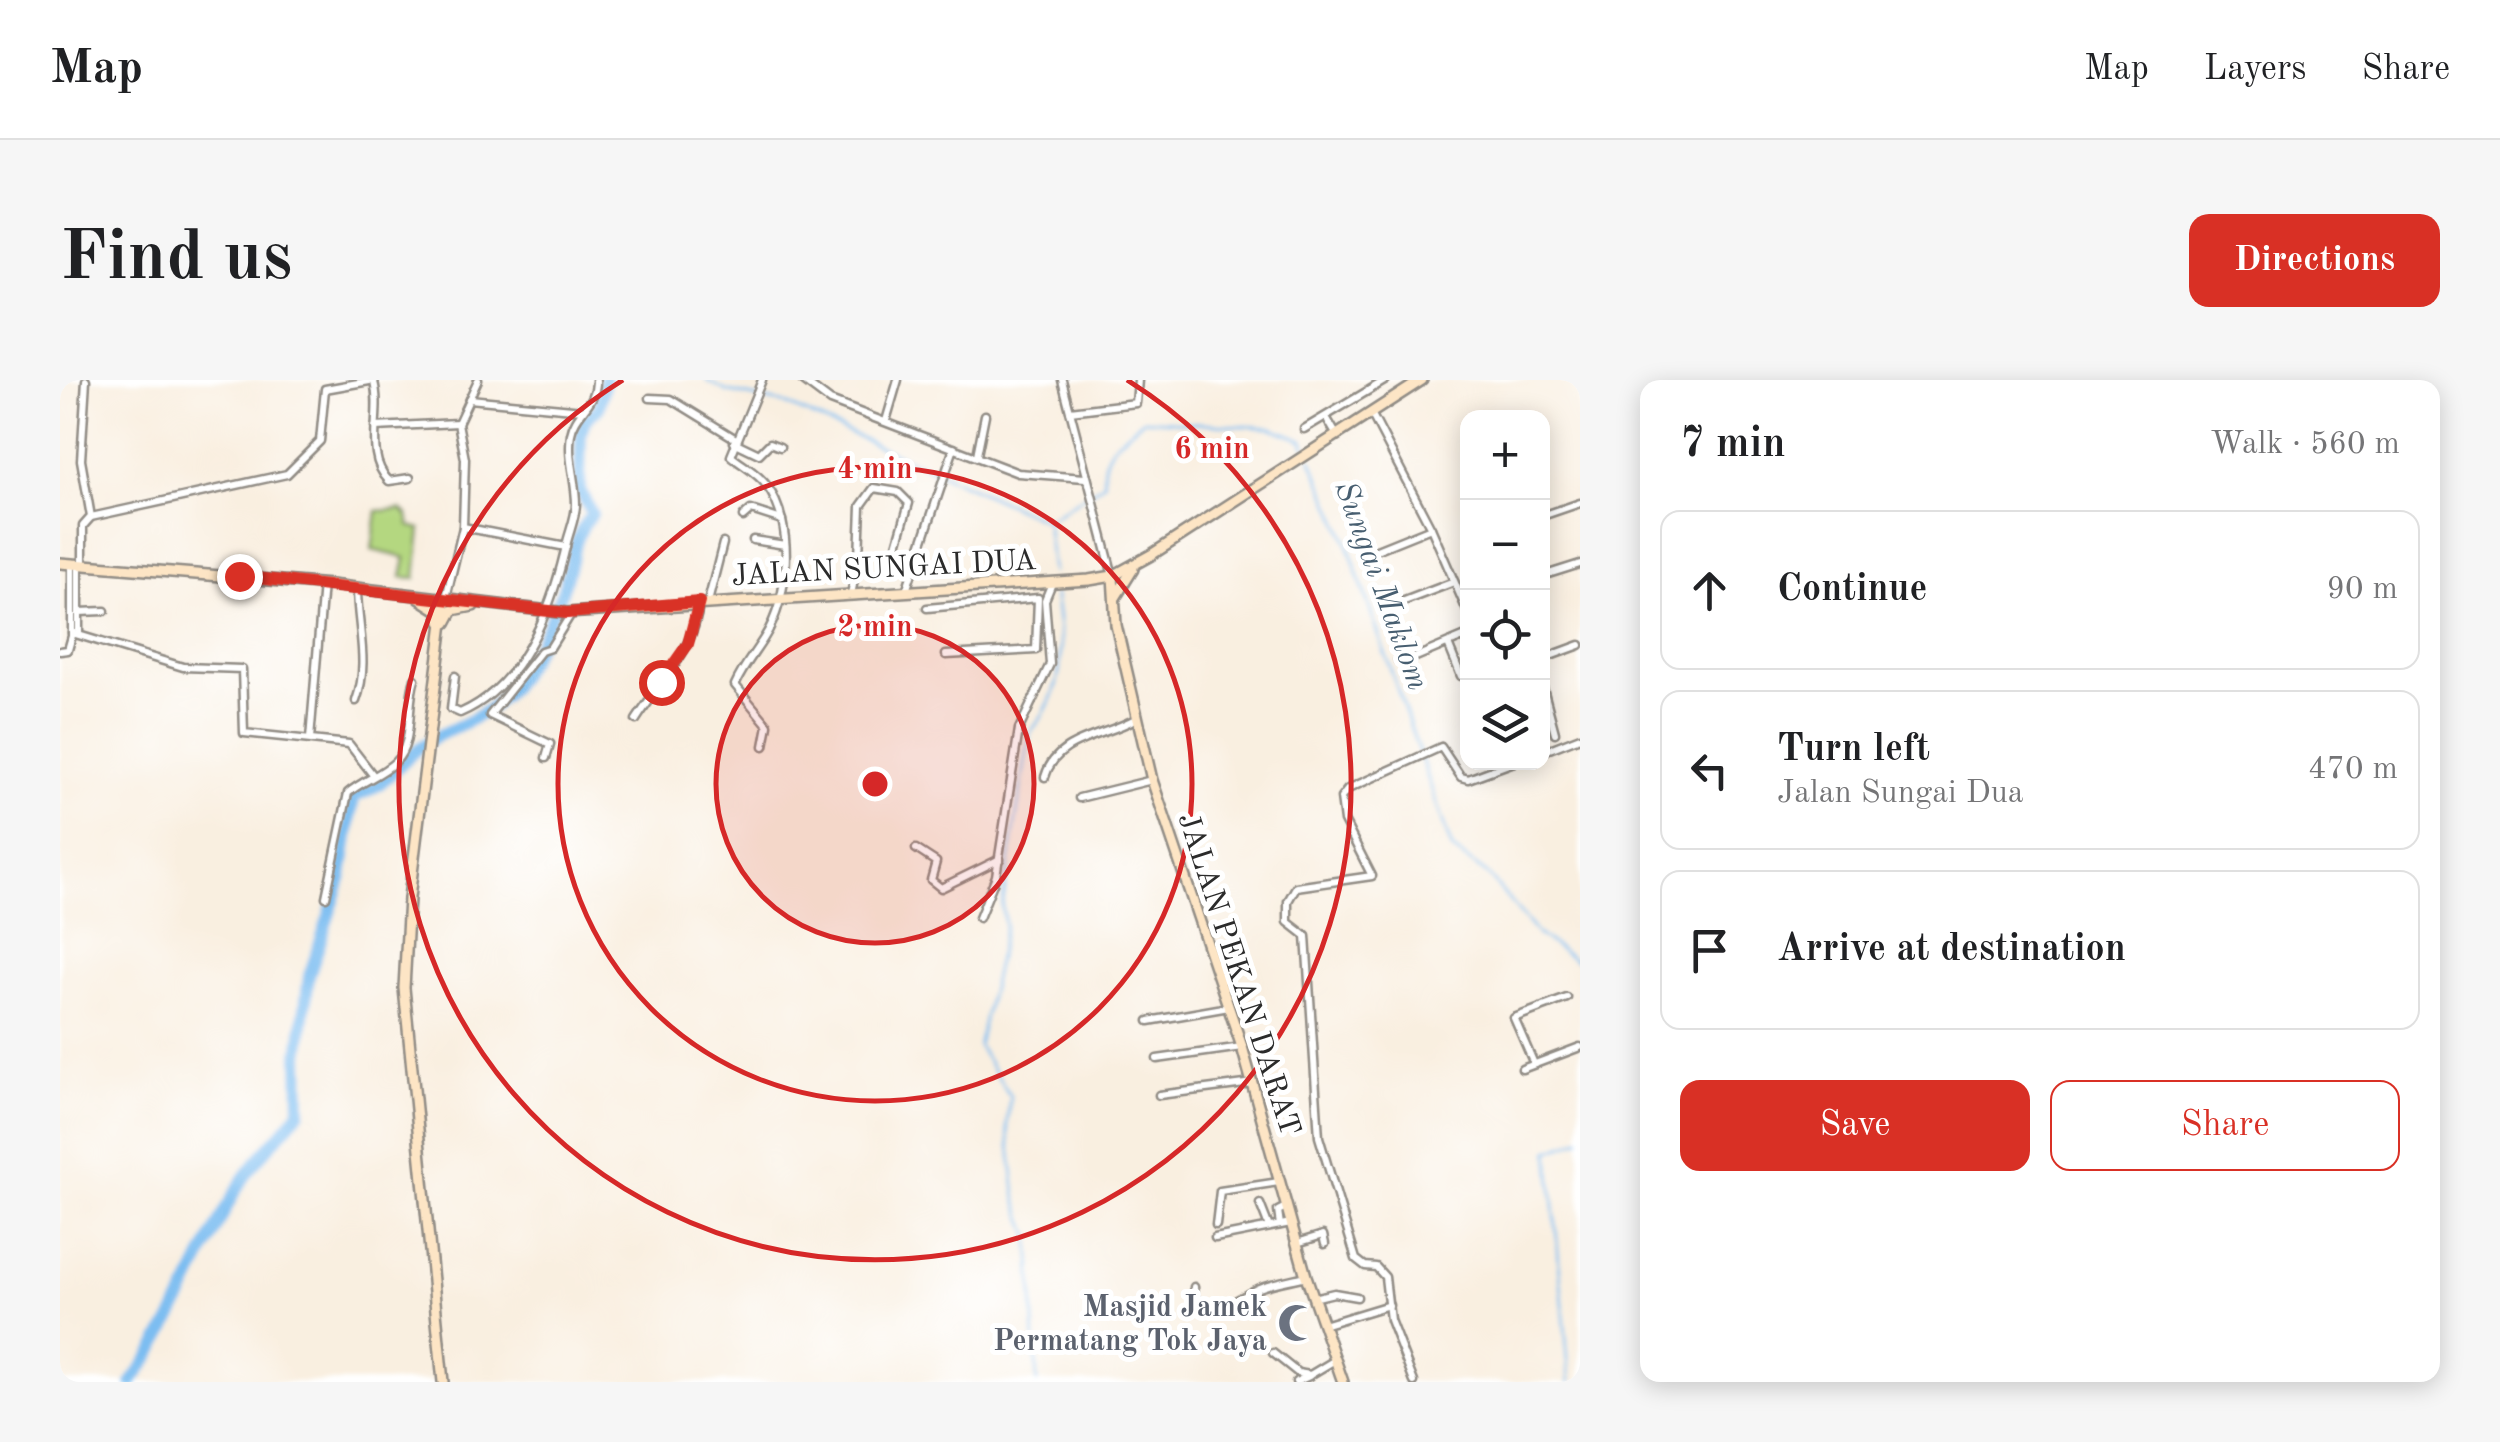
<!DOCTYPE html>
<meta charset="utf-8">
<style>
:root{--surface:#fff;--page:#f6f6f6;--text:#202124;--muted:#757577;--line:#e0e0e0;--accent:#d93025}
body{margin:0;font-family:"Old Standard TT",serif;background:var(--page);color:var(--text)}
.controls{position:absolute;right:30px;top:30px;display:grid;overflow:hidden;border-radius:20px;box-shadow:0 5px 25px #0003}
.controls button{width:90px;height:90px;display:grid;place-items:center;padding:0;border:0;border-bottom:2px solid var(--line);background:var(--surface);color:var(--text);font:50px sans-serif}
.stop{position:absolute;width:30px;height:30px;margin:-22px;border:8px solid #d93025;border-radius:50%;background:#fff}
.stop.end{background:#d93025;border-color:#fff;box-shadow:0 2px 10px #0008}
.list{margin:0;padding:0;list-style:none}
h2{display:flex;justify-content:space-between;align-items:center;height:130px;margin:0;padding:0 40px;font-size:42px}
h2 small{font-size:32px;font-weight:400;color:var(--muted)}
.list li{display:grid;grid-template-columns:65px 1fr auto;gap:30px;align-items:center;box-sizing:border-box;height:160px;margin:0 20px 20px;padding:0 20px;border:2px solid var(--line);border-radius:20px}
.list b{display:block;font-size:38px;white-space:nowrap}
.list p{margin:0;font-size:32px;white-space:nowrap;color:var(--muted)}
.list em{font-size:32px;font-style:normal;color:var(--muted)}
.actions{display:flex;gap:20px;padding:30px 40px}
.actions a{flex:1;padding:22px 0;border:2px solid var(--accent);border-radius:20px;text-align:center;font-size:35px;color:var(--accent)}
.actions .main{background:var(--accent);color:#fff}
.icon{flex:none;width:55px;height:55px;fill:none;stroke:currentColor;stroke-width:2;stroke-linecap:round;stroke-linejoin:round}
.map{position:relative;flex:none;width:1520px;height:1002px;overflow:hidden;border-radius:20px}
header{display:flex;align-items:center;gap:60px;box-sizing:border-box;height:140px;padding:0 50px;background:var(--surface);border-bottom:2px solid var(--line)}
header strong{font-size:48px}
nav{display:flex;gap:55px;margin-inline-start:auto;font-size:35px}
.intro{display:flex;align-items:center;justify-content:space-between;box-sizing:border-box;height:240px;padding:0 60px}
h1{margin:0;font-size:70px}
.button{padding:25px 45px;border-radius:20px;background:var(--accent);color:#fff;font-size:35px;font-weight:700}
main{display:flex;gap:60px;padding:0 60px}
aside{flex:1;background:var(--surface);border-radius:20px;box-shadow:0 5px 25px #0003}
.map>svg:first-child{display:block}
</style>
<header>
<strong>Map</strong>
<nav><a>Map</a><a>Layers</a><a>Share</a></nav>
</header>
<div class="intro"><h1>Find us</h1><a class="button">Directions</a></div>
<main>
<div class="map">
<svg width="1520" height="1002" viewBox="0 0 1520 1002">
<rect width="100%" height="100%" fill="#fff"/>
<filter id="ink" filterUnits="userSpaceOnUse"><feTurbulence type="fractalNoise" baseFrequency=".01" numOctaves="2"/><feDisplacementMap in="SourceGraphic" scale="20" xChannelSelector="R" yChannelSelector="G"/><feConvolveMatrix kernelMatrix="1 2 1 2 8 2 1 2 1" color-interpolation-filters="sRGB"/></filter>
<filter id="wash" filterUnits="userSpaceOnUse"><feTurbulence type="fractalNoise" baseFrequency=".0048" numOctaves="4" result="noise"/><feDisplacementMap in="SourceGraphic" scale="40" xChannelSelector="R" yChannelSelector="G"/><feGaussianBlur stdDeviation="2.25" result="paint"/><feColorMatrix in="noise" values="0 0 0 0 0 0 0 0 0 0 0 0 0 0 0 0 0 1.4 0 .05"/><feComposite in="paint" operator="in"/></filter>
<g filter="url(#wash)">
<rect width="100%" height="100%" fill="#f9efe0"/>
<path fill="#b4d780" stroke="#708156" stroke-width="2.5" d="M341 129 348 135 350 146 361 149 356 198 342 197 346 178 312 170 317 131Z"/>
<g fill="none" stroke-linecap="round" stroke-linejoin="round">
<g stroke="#7cbdf1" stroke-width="2.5">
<path d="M646 0 666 11 725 24 986 141 1044 103C1039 69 1060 59 1084 39L1212 48 1243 60 1245 66"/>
<path d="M1251 78 1285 156 1392 469 1428 495 1478 555 1520 583"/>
<path d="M986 141 992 192"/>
<path d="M977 1002 970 856 957 820 947 743 950 716 918 666 945 546 942 527 970 353C1010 302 1002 270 994 211"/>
<path d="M1510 1002 1489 771 1520 759"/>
</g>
<path stroke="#7cbdf1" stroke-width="12" d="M72 1002C115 945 139 879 173 816 191 783 217 760 240 731L239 675 249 596 282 496 294 417C325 405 330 393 354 372 378 351 412 344 434 325 463 300 485 253 499 219 512 190 511 157 532 134L520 110 521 54 525 40 539 28 545 0"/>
</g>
</g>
<g filter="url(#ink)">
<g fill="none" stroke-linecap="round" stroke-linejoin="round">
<g stroke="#928d86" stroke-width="11">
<g id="street">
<path d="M702 0 671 76C683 86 698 93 707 106 735 145 730 218 704 258 694 274 683 287 675 305L708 345 704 366"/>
<path d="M742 0 770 21 958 93 1025 98"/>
<path d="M1002 0 1053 196"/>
<path d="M314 2C323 35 303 74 329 101L350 98"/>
<path d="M590 18 611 19 676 59"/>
<path d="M409 19 523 30"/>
<path d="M1010 31 1076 23 1078 0"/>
<path d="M1311 33 1371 148 1408 233"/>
<path d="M1266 37 1276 54"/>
<path d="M826 41 838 0"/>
<path d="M315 47 398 43"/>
<path d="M1244 49 1326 0"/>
<path d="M674 62 699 74 710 63 720 67"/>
<path d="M917 75 925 35"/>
<path d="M1482 136 1520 123"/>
<path d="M31 137 227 94 260 61 265 9 315 0"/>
<path d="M683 137 691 130 722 140"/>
<path d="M403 147 506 167"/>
<path d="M693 160 725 165"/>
<path d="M1304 175 1371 148"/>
<path d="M23 184V146L31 137 21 80 26 0"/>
<path d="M19 185V254"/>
<path d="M1482 196 1520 184"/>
<path d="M846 211 894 68"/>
<path d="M791 214 799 178 801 126 814 108 838 112 849 123 833 179"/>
<path d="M386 218 403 147 405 79 398 43 418 0"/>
<path d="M648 222 663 163"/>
<path d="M867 228 978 218 976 270 886 275"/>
<path d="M1326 228 1394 202"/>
<path d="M19 232 45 231"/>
<path d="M12 253 123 287 182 289 184 353 289 364 313 395"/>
<path d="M1388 264 1401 296"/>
<path d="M0 271 8 270 12 256V183"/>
<path d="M1482 279 1520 265"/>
<path d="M1338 280 1344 282 1408 255"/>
<path d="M395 296 391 329 400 333C464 306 493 224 507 162 510 150 516 136 516 124 516 100 507 79 511 54 515 32 537 24 536 0"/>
<path d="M1482 304 1495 353"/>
<path d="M296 321C310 283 297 246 297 208"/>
<path d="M576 340C600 303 635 269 639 224"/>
<path d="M250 359 263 204"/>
<path d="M1482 372 1520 357"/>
<path d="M486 378 490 364 430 335 481 271 490 268 511 234"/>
<path d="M985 397C996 358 1044 357 1075 339"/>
<path d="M1019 418 1092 400"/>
<path d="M856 469 876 482 871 500 881 508 940 479"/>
<path d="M266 517 288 413C302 401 321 395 335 382 355 363 346 325 355 299"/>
<path d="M919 538 936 496 959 349 990 284 985 220 992 203"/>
<path d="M1089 641 1169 627"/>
<path d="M1097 679 1182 667"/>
<path d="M1474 684 1454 638 1507 618"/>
<path d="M1462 689 1520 667"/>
<path d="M1099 715 1193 703"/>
<path d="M1200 824 1209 847"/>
<path d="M1156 845 1160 811 1219 802"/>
<path d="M1220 845 1218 831 1226 827"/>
<path d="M1155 858 1231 843"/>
<path d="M1237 863 1263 855 1265 864"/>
<path d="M1134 907 1135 919C1159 939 1178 917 1199 908 1214 902 1231 900 1246 896"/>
<path d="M1253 918 1274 913 1297 917"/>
<path d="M1263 945 1329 925"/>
<path d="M1213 973 1238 993 1250 995 1275 980"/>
<path d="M1236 1002 1249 996"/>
<path d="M1354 1002 1330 940 1325 897 1316 887 1305 886 1296 879 1259 757 1246 556 1228 542V521L1236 507 1312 496 1284 441 1281 418 1288 409 1381 367 1401 397 1408 399 1454 382"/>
</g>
</g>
<g stroke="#928d86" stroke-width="14">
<g id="secondary">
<path d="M0 183 271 205 507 233 1029 200 1053 196 1091 175 1362 0"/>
<path d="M1053 196 1056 245 1092 400 1182 667 1246 896 1283 1002"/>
<path d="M359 218 378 230 381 242"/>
<path d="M1055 218 1073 189"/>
<path d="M386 243 393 230 413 226"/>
<path d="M383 1002 344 608 349 518 386 218"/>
</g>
</g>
<use href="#street" stroke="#fff" stroke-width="6"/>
<use href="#secondary" stroke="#fde5c5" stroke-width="9"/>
</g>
</g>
<g fill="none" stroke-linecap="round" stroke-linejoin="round" filter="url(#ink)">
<path stroke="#d93025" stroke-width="12" d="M179 196 507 233 639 222 628 264 601 302"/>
</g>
<circle cx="815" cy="404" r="159" fill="#d62828" fill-opacity=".12"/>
<g fill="none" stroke="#d62828" stroke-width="5">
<circle cx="815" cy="404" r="159"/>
<circle cx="815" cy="404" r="317"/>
<path d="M1067 0A476 476 0 1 1 563 0"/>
</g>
<defs>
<g id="mosque-bare" transform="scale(3)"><path d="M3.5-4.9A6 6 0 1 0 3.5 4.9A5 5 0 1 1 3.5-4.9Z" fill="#6b7280" stroke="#fff" stroke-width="2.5" paint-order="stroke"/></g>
</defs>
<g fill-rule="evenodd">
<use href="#mosque-bare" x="1237" y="943"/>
</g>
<g text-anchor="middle" stroke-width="10" stroke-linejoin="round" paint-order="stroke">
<g font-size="30" fill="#2b2b2b" stroke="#fff">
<text transform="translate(824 187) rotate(-3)" y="10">JALAN SUNGAI DUA</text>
<text transform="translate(1180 594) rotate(72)" y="10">JALAN PEKAN DARAT</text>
</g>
<g font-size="30" font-weight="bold" fill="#5b616d" stroke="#fff" text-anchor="end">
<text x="1207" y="936">Masjid Jamek<tspan x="1207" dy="34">Permatang Tok Jaya</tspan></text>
</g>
<g font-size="32" font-style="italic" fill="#475e70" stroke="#fff">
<text transform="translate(1323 205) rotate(70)" y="11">Sungai Maklom</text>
</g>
</g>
<circle cx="815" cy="404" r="15" fill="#d62828" stroke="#fff" stroke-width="5"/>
<g font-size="30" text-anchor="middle" font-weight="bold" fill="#d62828" stroke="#fff" stroke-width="10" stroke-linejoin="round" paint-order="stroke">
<text x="1152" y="78">6 min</text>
<text x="815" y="98">4 min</text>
<text x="815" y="256">2 min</text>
</g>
</svg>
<div class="controls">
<button>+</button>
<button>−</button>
<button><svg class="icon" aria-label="locate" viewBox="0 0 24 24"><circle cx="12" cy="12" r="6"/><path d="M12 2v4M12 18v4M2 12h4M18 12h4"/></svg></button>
<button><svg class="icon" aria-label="layers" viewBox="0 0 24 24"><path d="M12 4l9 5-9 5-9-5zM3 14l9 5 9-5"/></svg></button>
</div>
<div class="stop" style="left:601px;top:302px"></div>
<div class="stop end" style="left:179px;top:196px"></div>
</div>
<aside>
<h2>7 min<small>Walk · 560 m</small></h2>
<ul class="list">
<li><svg class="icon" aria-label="ahead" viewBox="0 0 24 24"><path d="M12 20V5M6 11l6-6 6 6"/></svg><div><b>Continue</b></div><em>90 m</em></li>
<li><svg class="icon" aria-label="left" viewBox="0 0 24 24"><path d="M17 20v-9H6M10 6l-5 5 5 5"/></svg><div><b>Turn left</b><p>Jalan Sungai Dua</p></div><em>470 m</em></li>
<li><svg class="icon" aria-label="arrive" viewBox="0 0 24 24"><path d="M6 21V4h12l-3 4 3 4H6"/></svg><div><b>Arrive at destination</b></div></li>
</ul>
<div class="actions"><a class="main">Save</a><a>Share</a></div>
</aside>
</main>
